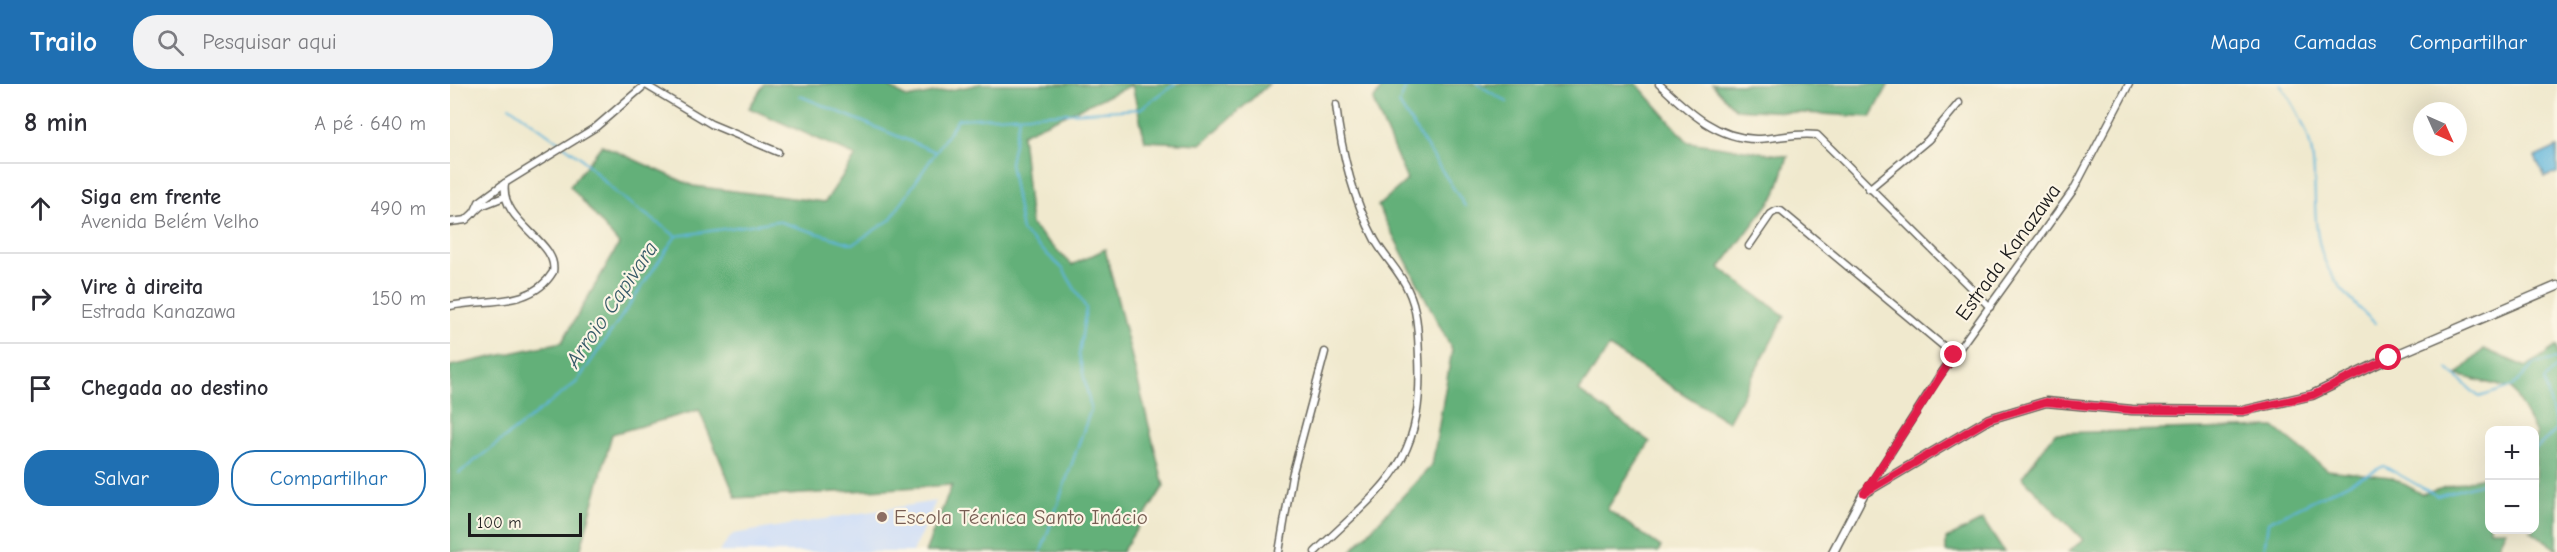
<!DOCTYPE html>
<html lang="pt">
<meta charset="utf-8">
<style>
:root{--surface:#fff;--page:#f2f2f3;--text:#2b2b33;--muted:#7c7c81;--line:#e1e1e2;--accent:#1f6fb2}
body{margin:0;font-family:"Comic Neue",sans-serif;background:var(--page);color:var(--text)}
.controls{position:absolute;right:18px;bottom:18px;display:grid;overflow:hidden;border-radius:12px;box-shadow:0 6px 24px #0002}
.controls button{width:54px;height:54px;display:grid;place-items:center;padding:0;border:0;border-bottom:2px solid var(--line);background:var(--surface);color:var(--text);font:30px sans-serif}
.compass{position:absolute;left:1963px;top:18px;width:54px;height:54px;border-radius:50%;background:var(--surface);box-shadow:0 6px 24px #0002;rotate:135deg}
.scale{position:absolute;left:18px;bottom:15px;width:114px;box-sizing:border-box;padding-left:6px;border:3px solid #1c1c1c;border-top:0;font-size:16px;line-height:21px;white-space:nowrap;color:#1c1c1c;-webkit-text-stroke:4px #fcf5e5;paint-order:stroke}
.stop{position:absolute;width:18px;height:18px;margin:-14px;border:4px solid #e11d48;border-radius:50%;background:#fff}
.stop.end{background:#e11d48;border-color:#fff;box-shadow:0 2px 6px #0008}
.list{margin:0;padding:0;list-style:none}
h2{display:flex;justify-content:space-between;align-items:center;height:78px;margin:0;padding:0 24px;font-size:26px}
h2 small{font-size:20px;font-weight:400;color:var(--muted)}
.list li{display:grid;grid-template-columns:39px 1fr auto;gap:18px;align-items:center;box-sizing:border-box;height:90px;padding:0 24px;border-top:2px solid var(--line)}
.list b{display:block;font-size:22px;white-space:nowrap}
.list p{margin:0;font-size:20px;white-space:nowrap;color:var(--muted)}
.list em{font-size:20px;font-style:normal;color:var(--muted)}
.actions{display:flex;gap:12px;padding:18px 24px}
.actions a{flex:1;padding:14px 0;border:2px solid var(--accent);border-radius:24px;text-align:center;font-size:21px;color:var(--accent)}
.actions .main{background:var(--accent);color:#fff}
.icon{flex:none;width:33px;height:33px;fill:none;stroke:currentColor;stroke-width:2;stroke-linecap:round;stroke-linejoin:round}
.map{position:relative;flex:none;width:2107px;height:468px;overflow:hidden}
header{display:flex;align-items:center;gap:36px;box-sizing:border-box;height:84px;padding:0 30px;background:var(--accent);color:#fff}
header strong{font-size:28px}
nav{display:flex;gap:33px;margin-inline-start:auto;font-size:21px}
.search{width:420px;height:54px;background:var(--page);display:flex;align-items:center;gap:15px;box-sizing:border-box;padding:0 21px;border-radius:24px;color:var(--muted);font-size:22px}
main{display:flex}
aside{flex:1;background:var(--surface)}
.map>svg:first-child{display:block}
</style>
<header>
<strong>Trailo</strong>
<div class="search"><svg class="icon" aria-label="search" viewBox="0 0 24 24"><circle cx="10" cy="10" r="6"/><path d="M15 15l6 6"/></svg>Pesquisar aqui</div>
<nav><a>Mapa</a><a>Camadas</a><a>Compartilhar</a></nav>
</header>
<main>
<aside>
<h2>8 min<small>A pé · 640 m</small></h2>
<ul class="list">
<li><svg class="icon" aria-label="ahead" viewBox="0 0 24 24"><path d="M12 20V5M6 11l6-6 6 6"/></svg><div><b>Siga em frente</b><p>Avenida Belém Velho</p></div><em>490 m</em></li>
<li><svg class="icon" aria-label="right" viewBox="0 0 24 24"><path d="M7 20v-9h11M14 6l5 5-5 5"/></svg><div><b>Vire à direita</b><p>Estrada Kanazawa</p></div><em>150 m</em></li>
<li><svg class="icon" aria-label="arrive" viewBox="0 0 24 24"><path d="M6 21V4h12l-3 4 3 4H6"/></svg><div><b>Chegada ao destino</b></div></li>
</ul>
<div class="actions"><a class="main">Salvar</a><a>Compartilhar</a></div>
</aside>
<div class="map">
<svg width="2107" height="468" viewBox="0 0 2107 468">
<rect width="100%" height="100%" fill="#fcf5e5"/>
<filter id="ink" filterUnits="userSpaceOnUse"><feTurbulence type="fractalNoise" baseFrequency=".0167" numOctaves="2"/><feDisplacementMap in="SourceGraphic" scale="12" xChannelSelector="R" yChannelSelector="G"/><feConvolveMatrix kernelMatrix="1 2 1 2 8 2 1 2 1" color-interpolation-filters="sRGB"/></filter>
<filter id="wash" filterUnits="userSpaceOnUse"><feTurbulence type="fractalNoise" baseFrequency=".008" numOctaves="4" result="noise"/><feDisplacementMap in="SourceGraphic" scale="24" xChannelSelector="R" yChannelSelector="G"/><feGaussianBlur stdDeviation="1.35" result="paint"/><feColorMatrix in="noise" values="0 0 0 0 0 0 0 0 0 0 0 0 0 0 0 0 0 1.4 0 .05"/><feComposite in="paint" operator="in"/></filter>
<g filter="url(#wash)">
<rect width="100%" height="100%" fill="#f0e9ce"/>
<path fill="#cadcf9" d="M486 417 463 468H269L283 450Z"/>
<g fill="#63b079" stroke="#40664a" stroke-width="1.5">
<path d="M314 0H435L457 14 531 0H819L751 60 695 57 682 1 572 50 581 141 622 181 655 165 714 402 672 468H475L502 401 286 414 249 326 162 350 130 468H0V282L112 258 169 160 120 102 152 61 243 102 375 118 406 72 299 24Z"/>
<path d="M934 0H1187L1238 58 1338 72 1326 110 1270 184 1335 232 1278 338 1159 263 1129 307 1200 358 1157 425 1211 463 1208 468H900L982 381 1002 266 928 122 957 96 923 17Z"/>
<path d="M1262 0H1439L1421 33 1285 25Z"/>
<path d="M2107 262V465L2080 446H2084L2086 349 2062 305 2007 291 2034 265 2076 283Z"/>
<path d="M1824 343 1877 386 1941 393 1972 410 2039 391 2040 446H2056L2045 468H1618L1633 456 1572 393 1605 349Z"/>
<path d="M1533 436 1554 468H1496V455Z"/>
</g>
<path fill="#60b6dc" stroke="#3e697c" stroke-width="1.5" d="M2107 63V89L2095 93 2085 73Z"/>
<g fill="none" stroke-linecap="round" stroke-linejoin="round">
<g stroke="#60b6dc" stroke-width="2">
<path d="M957 0 949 20 1015 122"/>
<path d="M1027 0 1057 18"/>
<path d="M1830 0C1845 21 1858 44 1862 70 1867 102 1862 135 1871 166 1879 196 1903 219 1925 239"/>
<path d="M350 12 486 68"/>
<path d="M59 22 130 73 167 110 226 152"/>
<path d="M569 34 560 79 572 147 613 185 636 224 629 271 641 325 591 468"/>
<path d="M2107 283 2094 296 2107 344"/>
<path d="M1998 285 2029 313 2062 303 2086 279 2107 275"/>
<path d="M2084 366 2107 346"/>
<path d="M9 389 127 298 226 152 327 137 403 160 440 136 508 35 690 25 725 0"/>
<path d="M1814 468 1818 438 1934 382 1987 412 2040 397"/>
</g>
</g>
</g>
<g filter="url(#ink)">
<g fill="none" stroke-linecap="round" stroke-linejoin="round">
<g stroke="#66645a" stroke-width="9">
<g id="minor">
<path d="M194 0 261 40 328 68"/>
<path d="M1209 0C1237 26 1265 54 1306 55 1327 55 1345 48 1367 51L1540 223"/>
<path d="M1419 105 1478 56 1509 19"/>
<path d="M24 129 29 118 55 99 146 43 196 0"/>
<path d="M0 138 16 136 31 122 54 113"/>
<path d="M1299 162 1321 130 1326 127H1331L1504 271"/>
<path d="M0 222C34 214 81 225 103 188 109 157 49 139 55 99"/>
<path d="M1416 407 1488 294 1624 105 1679 0"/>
<path d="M829 468 842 392 875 268"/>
<path d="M865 468C935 400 974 381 969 273 968 251 968 226 958 206 950 187 935 174 925 156 903 115 891 66 886 21"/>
</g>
</g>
<g stroke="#66645a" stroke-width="11">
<path id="secondary" d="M1383 468 1414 409 1539 335 1596 318 1682 326 1793 327 1862 311 1939 274 2107 202"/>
</g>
<use href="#minor" stroke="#fff" stroke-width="6"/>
<use href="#secondary" stroke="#fff" stroke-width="8"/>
</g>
</g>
<g fill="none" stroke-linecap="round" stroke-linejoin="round" filter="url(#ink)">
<path stroke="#e11d48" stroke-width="8" d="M1504 271 1414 409 1539 335 1596 318 1682 326 1793 327 1863 311 1939 274"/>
</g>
<circle fill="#8d6e63" stroke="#fcf5e5" stroke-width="2" cx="432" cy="433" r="6"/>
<g text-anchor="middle" stroke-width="4.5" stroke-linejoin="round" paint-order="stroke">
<g font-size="21" fill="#1c1c1c" stroke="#fcf5e5">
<text transform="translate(1558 168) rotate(-54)" y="7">Estrada Kanazawa</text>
</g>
<g font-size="21" fill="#785e54" stroke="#fcf5e5" text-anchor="start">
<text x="444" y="440">Escola Técnica Santo Inácio</text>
</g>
<g font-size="22" font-style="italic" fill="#375a69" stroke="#fcf5e5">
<text transform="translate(161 220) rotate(-56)" y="8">Arroio Capivara</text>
</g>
</g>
</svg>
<div class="controls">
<button>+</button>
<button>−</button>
</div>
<svg class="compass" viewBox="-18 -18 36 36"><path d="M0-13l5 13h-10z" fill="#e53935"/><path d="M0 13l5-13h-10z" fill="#7c7c81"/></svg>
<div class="scale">100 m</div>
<div class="stop" style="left:1939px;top:274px"></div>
<div class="stop end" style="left:1504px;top:271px"></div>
</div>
</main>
